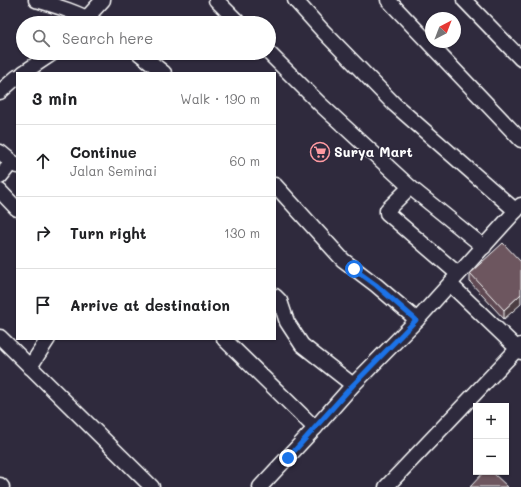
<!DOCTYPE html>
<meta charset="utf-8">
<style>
:root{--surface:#fff;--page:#f2f2f2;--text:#202124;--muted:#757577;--line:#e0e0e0}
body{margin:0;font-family:Mali,sans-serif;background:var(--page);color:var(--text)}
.controls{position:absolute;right:12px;bottom:12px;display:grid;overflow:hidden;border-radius:0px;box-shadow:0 1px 3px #0004}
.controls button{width:36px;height:36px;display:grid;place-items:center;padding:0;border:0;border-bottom:1px solid var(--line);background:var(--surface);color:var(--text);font:20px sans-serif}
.compass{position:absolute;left:425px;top:12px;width:36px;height:36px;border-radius:50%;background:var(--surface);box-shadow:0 1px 3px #0004;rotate:42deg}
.stop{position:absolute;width:12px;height:12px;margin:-9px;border:3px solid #1a73e8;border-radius:50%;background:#fff}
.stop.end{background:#1a73e8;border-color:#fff;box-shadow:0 1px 4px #0008}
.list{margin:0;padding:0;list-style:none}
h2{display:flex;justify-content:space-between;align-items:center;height:52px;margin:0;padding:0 16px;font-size:17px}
h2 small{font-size:13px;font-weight:400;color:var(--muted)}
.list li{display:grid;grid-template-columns:26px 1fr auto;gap:12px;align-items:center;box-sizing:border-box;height:72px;padding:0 16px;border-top:1px solid var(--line)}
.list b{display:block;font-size:15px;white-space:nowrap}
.list p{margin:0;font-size:13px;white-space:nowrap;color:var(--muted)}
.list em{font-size:13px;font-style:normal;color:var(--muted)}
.icon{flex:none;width:22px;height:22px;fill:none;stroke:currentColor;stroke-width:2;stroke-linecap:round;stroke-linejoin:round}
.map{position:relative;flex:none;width:521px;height:487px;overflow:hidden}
.search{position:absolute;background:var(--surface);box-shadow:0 1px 3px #0004;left:16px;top:16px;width:260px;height:44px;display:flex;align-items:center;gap:10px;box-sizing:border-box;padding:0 14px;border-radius:22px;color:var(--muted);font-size:15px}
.panel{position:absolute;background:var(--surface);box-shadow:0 1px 3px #0004;left:16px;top:72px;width:260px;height:268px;border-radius:0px}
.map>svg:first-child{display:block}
</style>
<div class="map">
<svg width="521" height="487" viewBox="0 0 521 487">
<rect width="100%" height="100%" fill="#2f2a3d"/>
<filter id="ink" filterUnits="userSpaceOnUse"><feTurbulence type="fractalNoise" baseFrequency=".025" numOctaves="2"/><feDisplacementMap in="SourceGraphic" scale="8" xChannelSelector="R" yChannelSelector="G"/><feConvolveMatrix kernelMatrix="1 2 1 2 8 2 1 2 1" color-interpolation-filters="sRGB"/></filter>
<g filter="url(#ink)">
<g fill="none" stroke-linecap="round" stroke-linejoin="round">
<g stroke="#fff" stroke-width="17">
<g id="minor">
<path d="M36 0C56 6 77 12 96 23"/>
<path d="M216 0 239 23"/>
<path d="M295 0 322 30 394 104 516 211"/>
<path d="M388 0 521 140"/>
<path d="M464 0 521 59"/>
<path d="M82 23 103 0"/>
<path d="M139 53 164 73"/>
<path d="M269 53 320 104 410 187 484 247"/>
<path d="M23 73 53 53"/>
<path d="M0 92 17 77"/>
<path d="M0 152 17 166"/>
<path d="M0 177 12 162"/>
<path d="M275 185 343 260 376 285 417 320"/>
<path d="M410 187 387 210V213L458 274"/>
<path d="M0 191 17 209"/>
<path d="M450 284 521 352"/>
<path d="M275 296 280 301 287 322 302 345 353 385"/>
<path d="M0 337 152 487"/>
<path d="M224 339 315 428"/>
<path d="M30 367 48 339"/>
<path d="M0 485 2 487"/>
<path d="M260 487 315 428 353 385 417 320 521 205"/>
<path d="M386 487 521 345"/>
</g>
</g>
<use href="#minor" stroke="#2f2a3d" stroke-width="14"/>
</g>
<path fill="#5e4a52" stroke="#fff" d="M521 262 504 319 470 282V273Z"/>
<path fill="#4c3c42" stroke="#fff" d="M521 294V304L504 319V310Z"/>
<g fill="#6d565f" stroke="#fff">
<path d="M503 243 521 262V294L504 310 470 273Z"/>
<path d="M484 472H492L508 487H470Z"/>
</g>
</g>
<g fill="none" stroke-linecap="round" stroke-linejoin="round" filter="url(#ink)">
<path stroke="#1a73e8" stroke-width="5" d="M288 458 353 385 416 320 376 285 354 269"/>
</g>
<defs>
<g id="supermarket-ring" transform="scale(1)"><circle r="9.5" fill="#2f2a3d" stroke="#ff9aa2" stroke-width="1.5"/><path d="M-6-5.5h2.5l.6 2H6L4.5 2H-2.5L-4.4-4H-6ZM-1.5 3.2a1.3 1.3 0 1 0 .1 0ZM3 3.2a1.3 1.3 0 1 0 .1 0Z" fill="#ff9aa2"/></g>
</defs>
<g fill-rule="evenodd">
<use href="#supermarket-ring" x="320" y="152"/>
</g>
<g text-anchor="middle" stroke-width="3" stroke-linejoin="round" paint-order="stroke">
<g font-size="14" font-weight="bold" fill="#fff" stroke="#2f2a3d" text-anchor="start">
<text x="334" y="157">Surya Mart</text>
</g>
</g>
</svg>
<div class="controls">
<button>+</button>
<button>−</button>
</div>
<svg class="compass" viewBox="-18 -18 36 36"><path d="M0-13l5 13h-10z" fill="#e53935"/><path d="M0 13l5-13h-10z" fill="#757577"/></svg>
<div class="stop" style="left:354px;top:269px"></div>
<div class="stop end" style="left:288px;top:458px"></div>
<div class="search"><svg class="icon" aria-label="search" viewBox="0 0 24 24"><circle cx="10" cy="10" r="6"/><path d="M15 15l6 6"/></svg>Search here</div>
<section class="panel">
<h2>3 min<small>Walk · 190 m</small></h2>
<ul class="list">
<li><svg class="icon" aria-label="ahead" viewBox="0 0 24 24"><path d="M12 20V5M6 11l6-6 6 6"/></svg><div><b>Continue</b><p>Jalan Seminai</p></div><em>60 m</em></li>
<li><svg class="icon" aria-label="right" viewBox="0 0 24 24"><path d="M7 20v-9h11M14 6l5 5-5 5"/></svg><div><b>Turn right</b></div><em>130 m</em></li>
<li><svg class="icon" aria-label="arrive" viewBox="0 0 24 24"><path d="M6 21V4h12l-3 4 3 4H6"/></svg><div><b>Arrive at destination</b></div></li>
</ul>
</section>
</div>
